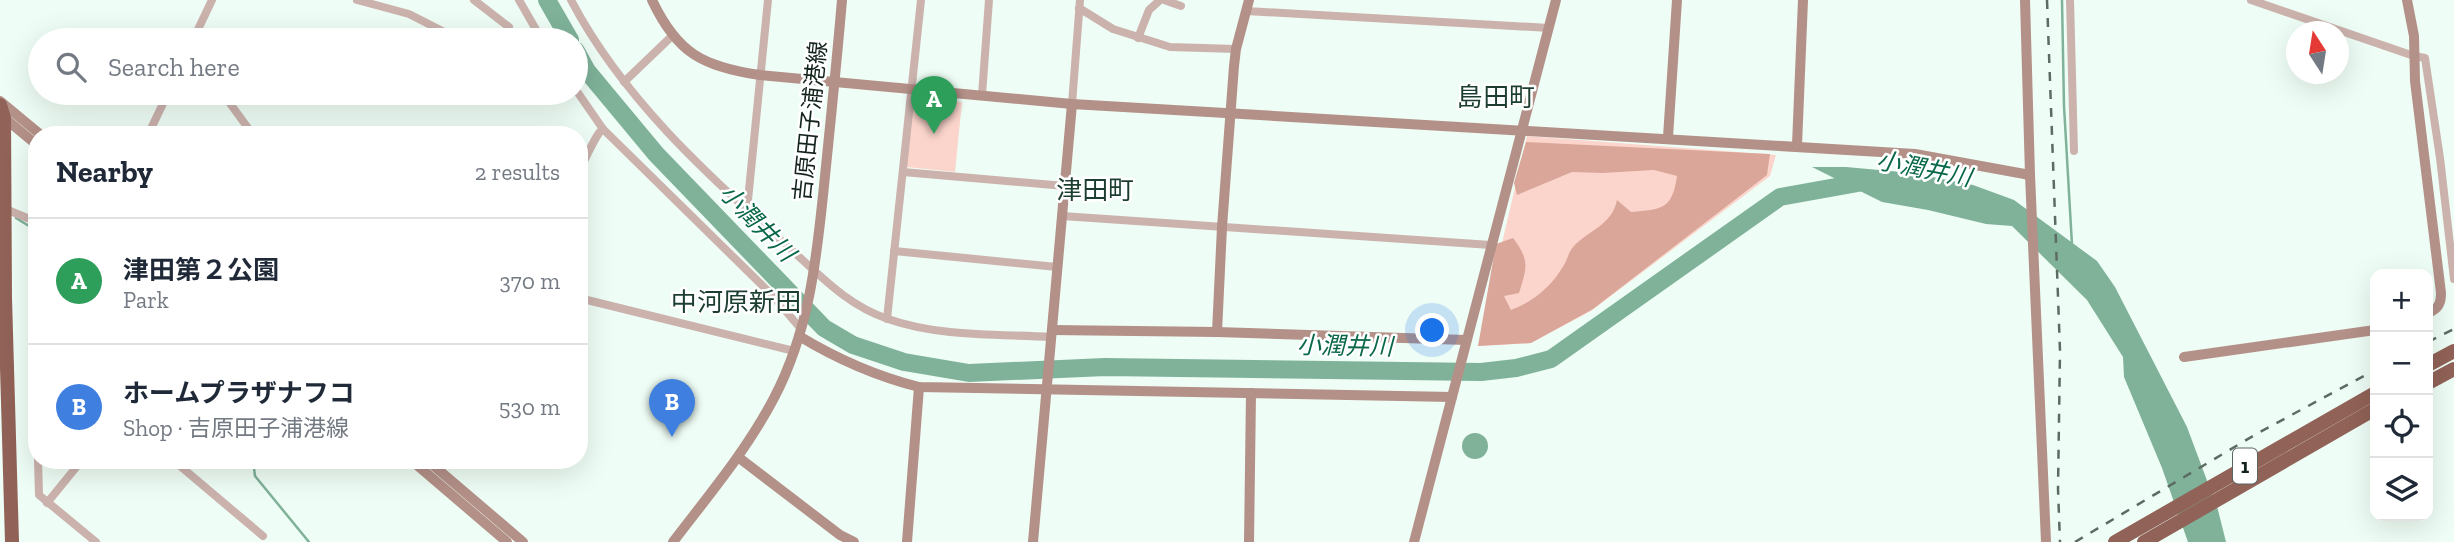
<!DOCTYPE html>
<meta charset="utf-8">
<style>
:root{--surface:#fff;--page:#f6f6f7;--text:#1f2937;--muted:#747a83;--line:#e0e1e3;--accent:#ea580c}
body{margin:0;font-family:"Zilla Slab","Noto Sans JP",serif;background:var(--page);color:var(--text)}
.controls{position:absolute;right:21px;bottom:21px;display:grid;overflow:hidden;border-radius:14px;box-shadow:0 7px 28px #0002}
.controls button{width:63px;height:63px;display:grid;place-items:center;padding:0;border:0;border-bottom:2px solid var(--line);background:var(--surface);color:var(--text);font:35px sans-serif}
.compass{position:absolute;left:2286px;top:21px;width:63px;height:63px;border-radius:50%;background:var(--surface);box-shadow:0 7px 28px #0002;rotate:348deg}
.you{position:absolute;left:1433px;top:331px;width:24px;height:24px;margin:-18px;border:5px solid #fff;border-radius:50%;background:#1a73e8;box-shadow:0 0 0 10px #1a73e833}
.badge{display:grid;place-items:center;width:46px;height:46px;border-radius:50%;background:var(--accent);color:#fff;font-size:23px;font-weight:700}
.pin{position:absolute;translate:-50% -58px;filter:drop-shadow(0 2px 4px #0008)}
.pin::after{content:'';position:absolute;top:37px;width:24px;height:21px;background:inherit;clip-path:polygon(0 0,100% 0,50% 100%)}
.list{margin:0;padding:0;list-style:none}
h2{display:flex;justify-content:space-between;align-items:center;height:91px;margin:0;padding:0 28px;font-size:30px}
h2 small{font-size:23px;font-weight:400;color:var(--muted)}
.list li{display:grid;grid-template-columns:46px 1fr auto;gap:21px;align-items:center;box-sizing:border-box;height:126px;padding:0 28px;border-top:2px solid var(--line)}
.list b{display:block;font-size:26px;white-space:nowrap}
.list p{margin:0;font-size:23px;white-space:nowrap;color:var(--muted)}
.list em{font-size:23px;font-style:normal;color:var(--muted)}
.icon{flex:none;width:38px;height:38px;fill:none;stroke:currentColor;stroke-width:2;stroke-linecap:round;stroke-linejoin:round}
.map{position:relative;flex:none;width:2454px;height:542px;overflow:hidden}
.search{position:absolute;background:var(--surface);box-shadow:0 7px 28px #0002;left:28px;top:28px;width:560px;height:77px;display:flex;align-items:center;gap:18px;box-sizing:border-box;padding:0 24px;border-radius:38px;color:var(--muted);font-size:26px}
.panel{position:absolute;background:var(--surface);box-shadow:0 7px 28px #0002;left:28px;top:126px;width:560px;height:343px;border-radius:28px}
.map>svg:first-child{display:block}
</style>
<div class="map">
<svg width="2454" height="542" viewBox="0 0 2454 542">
<rect width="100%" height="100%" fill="#eefdf5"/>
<g fill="#fbd5cc">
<path d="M913 97 962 102 955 172 906 167Z"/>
<path d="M1527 136 1776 155 1770 176 1591 311 1531 343 1478 346Z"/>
</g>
<path fill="#daa699" d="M1526 142 1770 154 1767 175 1593 309 1531 343 1478 346 1496 244 1513 238C1530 260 1527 268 1519 293L1504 296 1511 310C1533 302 1552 286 1564 265 1568 259 1568 252 1574 246 1589 230 1612 225 1617 200L1631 212C1662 209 1672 210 1677 176L1654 170 1602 173 1572 172 1517 195 1514 183Z"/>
<g fill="#7fb299">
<path d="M1812 167H1846L1912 173 1973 185 2014 200 2097 261 2115 287 2187 427 2218 510 2226 542H2188L2162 468 2124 377 2123 357 2087 300 2012 226 1986 224 1928 210 1882 202Z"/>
<circle cx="1475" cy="446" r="13"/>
</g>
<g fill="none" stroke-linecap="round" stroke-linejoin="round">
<g stroke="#7fb299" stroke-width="2.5">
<path d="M2062 0 2064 106 2072 245"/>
<path d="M16 218 37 231"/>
<path d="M253 460 255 476 309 542"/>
</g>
<g stroke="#7fb299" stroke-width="18">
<path d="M547 0 570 40"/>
<path d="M576 51 587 71 656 154 824 328 853 345 904 362 969 373 1105 367 1481 372 1516 368 1551 359 1780 197 1869 181"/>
</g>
<g stroke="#cbb2ad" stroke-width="8">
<path d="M357 0 409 14 460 40"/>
<path d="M474 0 509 27"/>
<path d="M519 0 542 40"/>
<path d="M571 0C621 96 706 174 786 245 819 274 846 305 888 319 939 337 998 334 1051 337"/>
<path d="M1164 0 1181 6"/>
<path d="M2070 0 2074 151"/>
<path d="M2251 0 2414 56 2425 58 2440 158 2454 279"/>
<path d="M1079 8 1113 29 1170 47 1236 49"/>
<path d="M1246 11 1549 28"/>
<path d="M1138 38 1149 10 1160 0"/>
<path d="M193 40 212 0"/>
<path d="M624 82 672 36"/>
<path d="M576 90 603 129 772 295 801 329"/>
<path d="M217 93 229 102 253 135"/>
<path d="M982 95 989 0"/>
<path d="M1072 104 1080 0"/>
<path d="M148 135 168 93"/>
<path d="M579 170C586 160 595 134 603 129"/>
<path d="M903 172 1065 186"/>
<path d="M3 208 37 222"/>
<path d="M747 210 768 0"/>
<path d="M1062 216 1491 245"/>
<path d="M894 251 1057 267"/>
<path d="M579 298 794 351"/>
<path d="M887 319 921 0"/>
<path d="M37 405V437"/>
<path d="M38 460 39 495 96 542"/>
<path d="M173 460 263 536"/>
<path d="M47 503 82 460"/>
</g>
<g stroke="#b39088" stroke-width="10">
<path d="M652 0C677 53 703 67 760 75L1072 104 1915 154 2030 175"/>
<path d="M2025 0 2030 175 2046 542"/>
<path d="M2407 0 2414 36 2415 81 2441 293C2441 304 2438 309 2428 313"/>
<path d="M0 101 41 135"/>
<path d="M1 115 37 145"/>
<path d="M1668 137 1677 0"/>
<path d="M1797 145 1803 0"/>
<path d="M1052 330 1217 332 1466 340"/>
<path d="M1217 332 1222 227 1234 66 1236 49 1249 0"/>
<path d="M799 336C837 359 875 376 919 387L1452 397"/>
<path d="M2184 357 2375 330"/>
<path d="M738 457 840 535 854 542"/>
<path d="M411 460 507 542"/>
<path d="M427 460 523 542"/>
<path d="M673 542C708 496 747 450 774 398 811 327 817 254 825 176 831 117 837 59 842 0"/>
<path d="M907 542 919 387"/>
<path d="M1033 542 1072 104"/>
<path d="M1249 542 1251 393"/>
<path d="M1414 542 1556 0"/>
</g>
<g stroke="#916257" stroke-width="14">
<path d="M0 105 4 118 5 298 12 542"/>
<path d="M2428 365 2454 351"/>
<path d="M2428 383 2454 369"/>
<path d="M2115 542 2375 393"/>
<path d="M2144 542 2375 409"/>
</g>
<g stroke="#5c6b64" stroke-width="2.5" stroke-dasharray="9 9" stroke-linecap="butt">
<path d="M2047 0 2060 351 2058 489 2060 542"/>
<path d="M2428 342 2454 329"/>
<path d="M2075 542 2258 433 2375 370"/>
</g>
</g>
<g text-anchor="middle" stroke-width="5" stroke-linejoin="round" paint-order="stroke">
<rect fill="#fff" stroke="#5a6560" stroke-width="2" x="2233" y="448.5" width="24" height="35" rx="5"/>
<g font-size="21" font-weight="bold" fill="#14231c">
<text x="2245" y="473">1</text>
</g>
<g font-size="23" fill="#14231c" stroke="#fff">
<text transform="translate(810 121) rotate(-84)" y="8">吉原田子浦港線</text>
</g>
<g font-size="24" font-style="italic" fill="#096849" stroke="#fff">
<text transform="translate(1924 169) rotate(11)" y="8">小潤井川</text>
<text transform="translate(757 223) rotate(46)" y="8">小潤井川</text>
<text transform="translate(1345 346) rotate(1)" y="8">小潤井川</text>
</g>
<g font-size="26" fill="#1c3e30" stroke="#fff">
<text x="1496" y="106">島田町</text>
<text x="1095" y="199">津田町</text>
<text x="736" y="311">中河原新田</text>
</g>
</g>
</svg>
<div class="controls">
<button>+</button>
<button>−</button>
<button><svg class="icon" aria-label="locate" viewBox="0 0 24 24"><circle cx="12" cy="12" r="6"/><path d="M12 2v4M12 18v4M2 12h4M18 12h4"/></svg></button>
<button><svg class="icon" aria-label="layers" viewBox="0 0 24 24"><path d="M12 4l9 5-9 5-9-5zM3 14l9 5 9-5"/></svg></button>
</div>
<svg class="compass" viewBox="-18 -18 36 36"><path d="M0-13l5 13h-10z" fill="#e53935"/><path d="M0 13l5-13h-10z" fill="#747a83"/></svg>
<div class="you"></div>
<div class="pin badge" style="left:934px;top:134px;background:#2e9e5b">A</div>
<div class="pin badge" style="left:672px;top:437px;background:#3f7fe0">B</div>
<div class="search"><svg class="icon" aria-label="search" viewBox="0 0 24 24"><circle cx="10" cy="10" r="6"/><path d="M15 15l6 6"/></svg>Search here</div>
<section class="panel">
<h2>Nearby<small>2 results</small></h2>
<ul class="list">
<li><span class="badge" style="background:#2e9e5b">A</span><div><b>津田第２公園</b><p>Park</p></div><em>370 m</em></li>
<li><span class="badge" style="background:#3f7fe0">B</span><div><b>ホームプラザナフコ</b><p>Shop · 吉原田子浦港線</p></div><em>530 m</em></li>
</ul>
</section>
</div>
